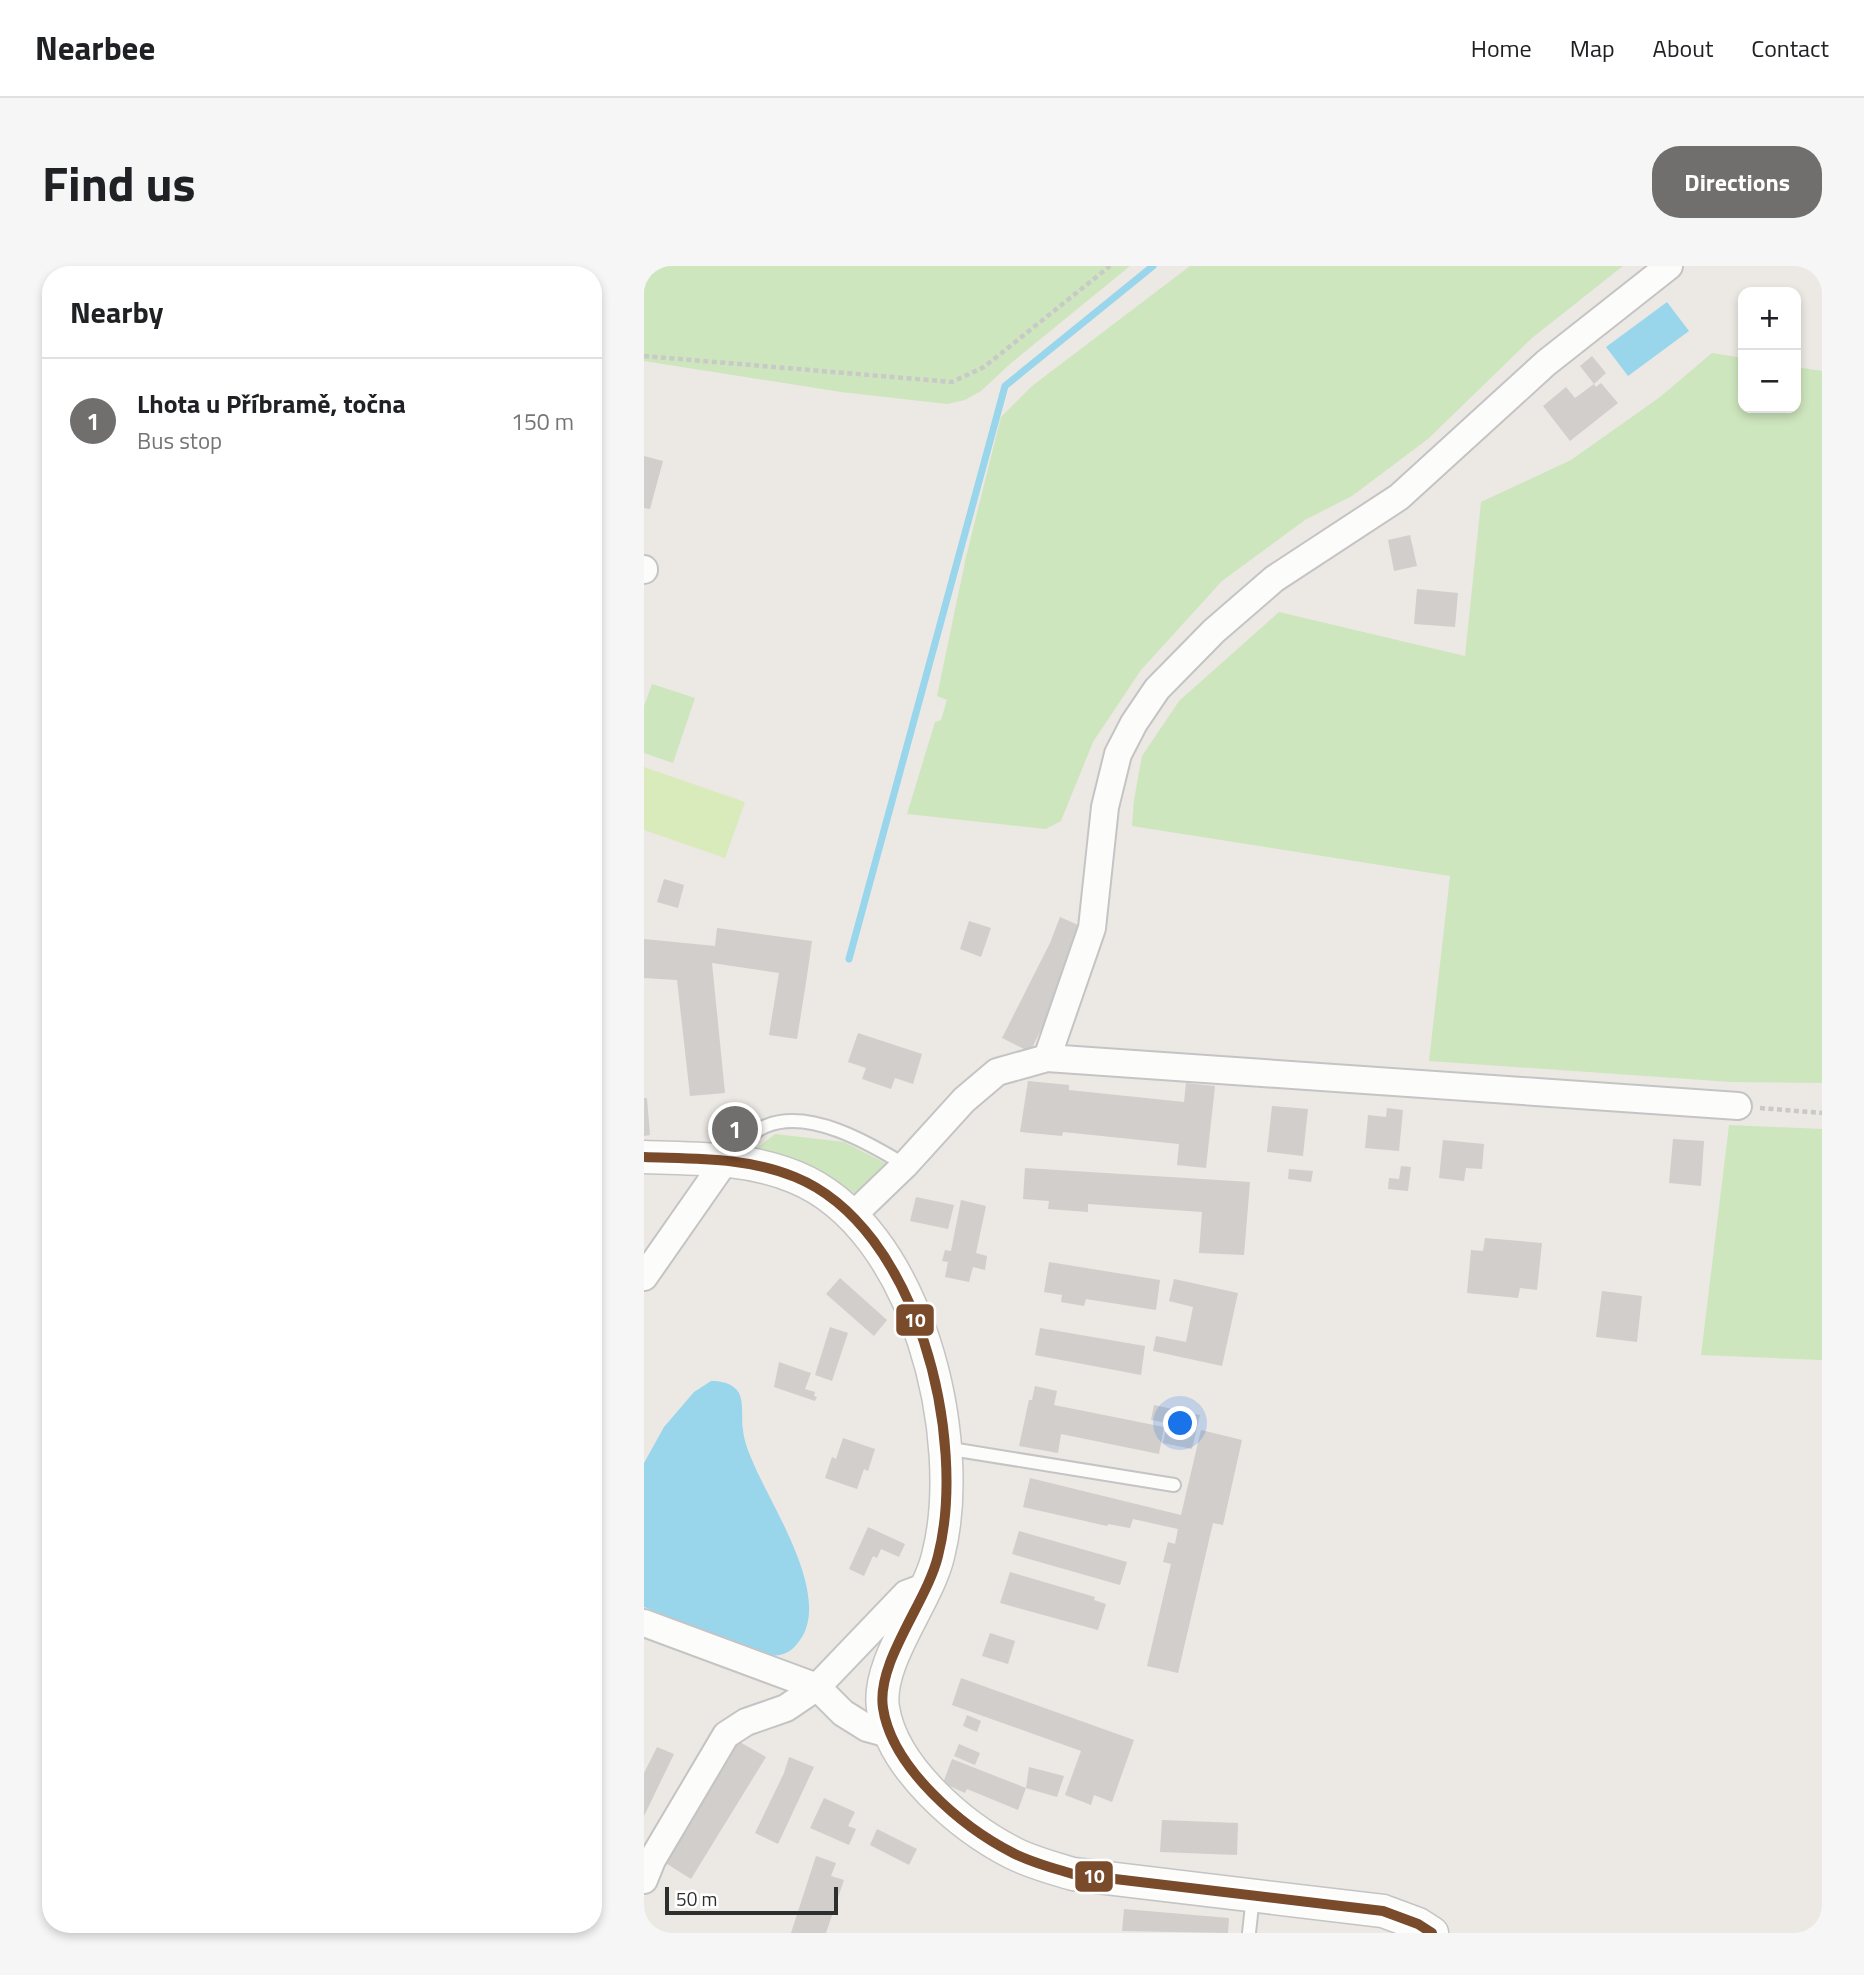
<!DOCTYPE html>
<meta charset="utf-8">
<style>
:root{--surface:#fff;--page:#f6f6f6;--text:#202124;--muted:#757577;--line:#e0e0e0;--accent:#706f6e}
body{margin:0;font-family:"Titillium Web",sans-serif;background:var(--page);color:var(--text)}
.controls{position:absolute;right:21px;top:21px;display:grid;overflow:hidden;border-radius:14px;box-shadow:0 4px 10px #0003}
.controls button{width:63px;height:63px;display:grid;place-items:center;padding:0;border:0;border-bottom:2px solid var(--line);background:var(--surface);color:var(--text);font:35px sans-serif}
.scale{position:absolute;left:21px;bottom:18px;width:173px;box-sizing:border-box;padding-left:7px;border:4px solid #2e2e2e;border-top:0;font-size:19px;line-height:24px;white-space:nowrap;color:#2e2e2e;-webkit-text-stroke:5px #fff;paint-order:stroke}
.you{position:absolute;left:537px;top:1158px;width:24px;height:24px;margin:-18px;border:5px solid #fff;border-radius:50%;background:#1a73e8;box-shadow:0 0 0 10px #1a73e833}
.badge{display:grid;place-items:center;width:46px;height:46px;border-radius:50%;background:var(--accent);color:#fff;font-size:23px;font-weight:700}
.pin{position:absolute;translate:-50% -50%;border:4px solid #fff;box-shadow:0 2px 7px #0006}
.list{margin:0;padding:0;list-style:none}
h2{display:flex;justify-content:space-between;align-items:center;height:91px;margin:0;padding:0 28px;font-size:30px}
h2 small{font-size:23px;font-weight:400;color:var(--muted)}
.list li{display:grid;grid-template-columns:46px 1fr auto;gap:21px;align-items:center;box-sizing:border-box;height:126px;padding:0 28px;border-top:2px solid var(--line)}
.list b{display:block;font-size:26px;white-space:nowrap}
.list p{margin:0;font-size:23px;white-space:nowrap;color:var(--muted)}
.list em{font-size:23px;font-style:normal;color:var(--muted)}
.map{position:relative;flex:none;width:1178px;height:1667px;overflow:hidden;border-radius:28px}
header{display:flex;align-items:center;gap:42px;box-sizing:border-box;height:98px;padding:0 35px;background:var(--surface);border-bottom:2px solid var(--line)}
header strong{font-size:33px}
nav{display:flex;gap:38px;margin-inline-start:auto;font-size:24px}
.intro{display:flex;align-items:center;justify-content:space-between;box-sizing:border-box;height:168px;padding:0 42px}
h1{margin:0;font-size:49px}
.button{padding:18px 32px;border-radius:28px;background:var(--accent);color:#fff;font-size:24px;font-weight:700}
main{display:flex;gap:42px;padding:0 42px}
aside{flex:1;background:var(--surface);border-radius:28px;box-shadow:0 4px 10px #0003}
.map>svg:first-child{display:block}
</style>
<header>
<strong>Nearbee</strong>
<nav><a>Home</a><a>Map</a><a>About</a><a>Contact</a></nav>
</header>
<div class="intro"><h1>Find us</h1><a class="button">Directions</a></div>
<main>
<aside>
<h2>Nearby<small></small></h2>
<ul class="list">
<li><span class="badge">1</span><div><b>Lhota u Příbramě, točna</b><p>Bus stop</p></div><em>150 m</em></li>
</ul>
</aside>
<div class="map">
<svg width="1178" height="1667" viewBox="0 0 1178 1667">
<rect width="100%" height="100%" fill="#ece8e4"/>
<g fill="#cee6be">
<path d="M0 0H486L366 98 337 125 321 134 303 138 197 126 0 95Z"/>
<path d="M546 0H979L888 72 784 173 708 230 661 254 578 315 497 404 449 476 417 555 402 563 263 548 291 456 297 454 303 434 293 430 322 291 357 151 388 120Z"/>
<path d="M1068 87 1099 92V142H1152V101L1178 105V817L1087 816 785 795 806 610 488 560 490 534 498 490 535 435 635 346 821 390 837 236 927 194 1016 131Z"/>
<path d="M8 418 51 432 29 497 0 487V440Z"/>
<path d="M1085 859 1178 863V1094L1057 1089Z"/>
<path d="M131 868 200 876 245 899 212 928 162 900 109 885Z"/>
</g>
<path fill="#d9eabb" d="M0 501 101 536 81 592 0 564Z"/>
<g fill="#99d6ec">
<path d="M1023 36 1045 65 984 110 962 81Z"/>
<path d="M67 1115C77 1115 89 1117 95 1127 100 1137 97 1152 99 1164 100 1174 104 1185 108 1194 126 1239 192 1334 153 1378 144 1389 134 1391 120 1389L0 1341V1197L20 1161 50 1126Z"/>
</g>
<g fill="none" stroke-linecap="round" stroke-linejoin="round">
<path stroke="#99d6ec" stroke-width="7" d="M205 693 361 120 509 0"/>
</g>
<g fill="#d1cecb">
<path d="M948 90 962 107 950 118 936 100Z"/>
<path d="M957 117 974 137 926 175 899 140 922 121 931 132 950 118 952 121Z"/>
<path d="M0 190 19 195 6 243 0 242Z"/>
<path d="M766 269 773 300 750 305 744 274Z"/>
<path d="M773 323 814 327 811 361 770 358Z"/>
<path d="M20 613 40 619 34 642 13 636Z"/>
<path d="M416 651 443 663 434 690 386 786 358 772 406 677Z"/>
<path d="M325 655 347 662 337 691 316 683Z"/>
<path d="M73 662 168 675 163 710 153 773 125 769 135 707 68 697 81 827 46 830 33 714 0 712V673L71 680Z"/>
<path d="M214 767 278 788 269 818 251 812 247 823 218 813 222 802 204 796Z"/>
<path d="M384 815 425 819V824L540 836 542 817 571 820 562 902 533 899 535 878 419 866 418 870 376 866Z"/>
<path d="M0 832H3L6 869 0 870Z"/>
<path d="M628 840 664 843 659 890 623 886Z"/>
<path d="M743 842 759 844 755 885 721 882 724 849 742 851Z"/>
<path d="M1029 873 1060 875 1057 920 1025 917Z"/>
<path d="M799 874 840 878 838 903 822 902 820 915 795 912Z"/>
<path d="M757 900 767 901 764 925 744 923 745 912 755 913Z"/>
<path d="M381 902 606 916 600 989 555 987 558 946 444 938V946L404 943 405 935 379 933Z"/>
<path d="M645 903 669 905 667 916 644 913Z"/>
<path d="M272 931 310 939 304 963 266 955Z"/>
<path d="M317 934 342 940 332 987 343 990 341 1004 329 1001 325 1016 301 1011 304 996 298 995 301 984 307 985Z"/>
<path d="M841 972 898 977 893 1024 876 1022 874 1032 823 1027 827 984 839 985Z"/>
<path d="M405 996 516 1014 512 1044 442 1033 440 1040 417 1036 418 1029 400 1026Z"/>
<path d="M196 1012 243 1054 230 1070 182 1028Z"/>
<path d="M530 1013 594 1027 578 1100 509 1085 512 1070 542 1076 549 1041 525 1035Z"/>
<path d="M958 1025 998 1030 993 1076 952 1071Z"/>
<path d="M186 1061 204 1067 188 1115 171 1109Z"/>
<path d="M396 1062 501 1080 497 1109 391 1089Z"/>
<path d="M135 1096 167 1107 161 1123 171 1126 170 1130 173 1131 171 1135 130 1121Z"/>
<path d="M391 1120 413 1125 410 1139 520 1161 515 1188 417 1168 414 1187 375 1180 385 1134H388Z"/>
<path d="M510 1139 556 1149 548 1183 519 1177 523 1157 507 1154Z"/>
<path d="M557 1164 598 1174 579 1259 569 1257 534 1407 503 1400 527 1298 519 1296 524 1276 531 1278 534 1263 489 1253 486 1262 464 1258 463 1260 379 1241 386 1212 537 1249Z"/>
<path d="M199 1172 231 1183 224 1205 220 1203 213 1223 181 1212 188 1191 192 1193Z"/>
<path d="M224 1261 261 1278 255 1291 237 1283 233 1292 229 1290 220 1310 205 1303Z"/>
<path d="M375 1265 483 1296 476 1319 368 1288Z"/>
<path d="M366 1306 451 1331 450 1334 462 1338 454 1364 356 1337Z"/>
<path d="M346 1367 371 1375 364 1398 338 1390Z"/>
<path d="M317 1412 490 1474 468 1536 450 1529 447 1539 421 1529 437 1485 308 1439Z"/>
<path d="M323 1449 337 1455 333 1466 319 1460Z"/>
<path d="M94 1475 122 1491 47 1613 20 1596Z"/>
<path d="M315 1478 336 1487 331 1499 310 1490Z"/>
<path d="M13 1481 30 1488 0 1550V1507Z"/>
<path d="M145 1491 170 1501 134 1578 111 1567 140 1507Z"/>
<path d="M308 1493 382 1522 374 1544 323 1523 321 1527 299 1517Z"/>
<path d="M385 1501 420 1510 413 1531 382 1522Z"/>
<path d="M180 1532 211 1546 204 1560 212 1563 205 1579 166 1562Z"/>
<path d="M518 1554 594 1557 593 1589 516 1586Z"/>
<path d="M233 1563 273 1583 265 1599 226 1579Z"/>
<path d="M172 1590 192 1597 187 1610 200 1614 182 1667H147Z"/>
<path d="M480 1643 585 1652 584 1667 478 1665Z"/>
</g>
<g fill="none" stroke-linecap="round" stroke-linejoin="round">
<g stroke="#c5c4c5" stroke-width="16">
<g id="service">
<path d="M84 892C95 881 107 866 122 860 165 842 225 877 261 899"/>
<path d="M301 1182 530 1219"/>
<path d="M605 1667 609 1630"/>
</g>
</g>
<g stroke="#c5c4c5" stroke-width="30">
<g id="minor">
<path d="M0 304V303"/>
<path d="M403 792 448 662 461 541 474 488 490 457 513 423 570 365 630 313 755 231 902 97 1025 0"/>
<path d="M208 950 261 899 320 834 353 806 403 792 1094 840"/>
<path d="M0 1011 81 895"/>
<path d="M0 1357 173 1421 199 1447 223 1462 245 1468"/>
<path d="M0 1614 8 1594 82 1469 102 1456 142 1442 173 1421 262 1328 283 1320"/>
</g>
</g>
<g stroke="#c5c4c5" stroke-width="35">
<path id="tertiary" d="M0 891C51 893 103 891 151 911 274 961 324 1173 294 1290 283 1336 232 1396 239 1442 248 1502 318 1561 369 1587 389 1597 409 1602 429 1608L739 1645 774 1658 788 1667"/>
</g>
<g stroke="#c9c9c8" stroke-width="4.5" stroke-dasharray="5 3.5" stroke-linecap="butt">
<path d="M0 90 308 116 340 101 466 0"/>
<path d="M1116 842 1178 847"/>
</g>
<use href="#service" stroke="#fcfcfb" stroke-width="12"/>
<use href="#minor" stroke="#fcfcfb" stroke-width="26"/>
<use href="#tertiary" stroke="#fcfcfb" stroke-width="32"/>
<g stroke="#fff" stroke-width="16">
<path id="bus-1" d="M0 891C51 893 103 891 151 911 274 961 324 1173 294 1290 283 1336 232 1396 239 1442 248 1502 318 1561 369 1587 389 1597 409 1602 429 1608L739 1645 774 1658 788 1667"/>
</g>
<use href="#bus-1" stroke="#7a4b2a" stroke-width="10"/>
</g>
<g stroke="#fff" stroke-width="2.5">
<rect x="251" y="1037" width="40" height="34" rx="7" fill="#7a4b2a"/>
<rect x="430" y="1594" width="40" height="33" rx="7" fill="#7a4b2a"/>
</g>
<g font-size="19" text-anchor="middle" font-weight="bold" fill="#fff">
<text x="271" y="1061">10</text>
<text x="450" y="1617">10</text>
</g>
</svg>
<div class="controls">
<button>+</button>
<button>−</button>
</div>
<div class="scale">50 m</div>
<div class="you"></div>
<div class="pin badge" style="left:91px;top:863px">1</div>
</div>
</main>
